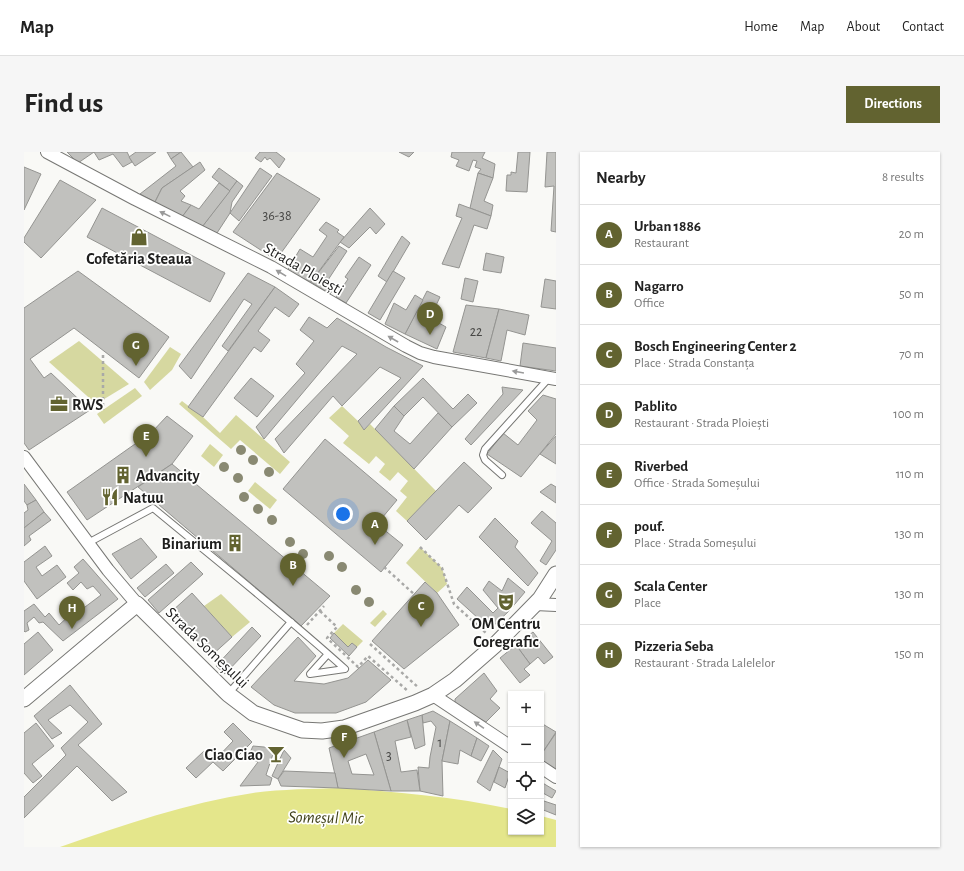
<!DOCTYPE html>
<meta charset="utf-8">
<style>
:root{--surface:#fff;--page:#f6f6f6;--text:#222;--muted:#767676;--line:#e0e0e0;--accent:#626330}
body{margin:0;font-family:"Alegreya Sans",sans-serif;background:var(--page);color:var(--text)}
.controls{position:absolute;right:12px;bottom:12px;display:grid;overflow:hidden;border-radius:0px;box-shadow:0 1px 3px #0004}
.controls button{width:36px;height:36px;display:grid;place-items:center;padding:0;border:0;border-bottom:1px solid var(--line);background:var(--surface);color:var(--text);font:20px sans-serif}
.you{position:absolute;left:319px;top:362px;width:14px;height:14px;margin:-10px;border:3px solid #fff;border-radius:50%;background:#1a73e8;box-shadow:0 0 0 6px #1a73e833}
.badge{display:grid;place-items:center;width:26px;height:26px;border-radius:50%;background:var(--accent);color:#fff;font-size:13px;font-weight:700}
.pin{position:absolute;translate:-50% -33px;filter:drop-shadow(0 1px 2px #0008)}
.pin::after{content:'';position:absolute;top:21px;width:14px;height:12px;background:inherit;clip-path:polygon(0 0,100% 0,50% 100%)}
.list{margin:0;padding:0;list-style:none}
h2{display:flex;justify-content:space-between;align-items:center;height:52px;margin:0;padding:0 16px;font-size:17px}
h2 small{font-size:13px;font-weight:400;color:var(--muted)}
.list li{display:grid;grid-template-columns:26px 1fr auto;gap:12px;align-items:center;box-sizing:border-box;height:60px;padding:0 16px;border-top:1px solid var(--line)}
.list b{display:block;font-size:15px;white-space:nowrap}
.list p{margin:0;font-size:13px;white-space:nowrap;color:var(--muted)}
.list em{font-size:13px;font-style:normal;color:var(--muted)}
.icon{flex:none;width:22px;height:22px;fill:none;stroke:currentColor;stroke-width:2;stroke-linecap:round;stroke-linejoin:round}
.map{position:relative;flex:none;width:532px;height:695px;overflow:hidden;border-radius:0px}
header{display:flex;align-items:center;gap:24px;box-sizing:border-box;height:56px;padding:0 20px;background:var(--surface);border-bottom:1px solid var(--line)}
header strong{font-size:19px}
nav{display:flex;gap:22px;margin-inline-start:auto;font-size:14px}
.intro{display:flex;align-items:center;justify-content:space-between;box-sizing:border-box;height:96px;padding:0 24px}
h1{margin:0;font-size:28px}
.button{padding:10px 18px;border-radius:0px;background:var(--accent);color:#fff;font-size:14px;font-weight:700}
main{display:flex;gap:24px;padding:0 24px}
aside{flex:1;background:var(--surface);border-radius:0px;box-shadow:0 1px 3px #0004}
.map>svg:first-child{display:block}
</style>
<header>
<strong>Map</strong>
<nav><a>Home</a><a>Map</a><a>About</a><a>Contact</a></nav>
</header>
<div class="intro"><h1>Find us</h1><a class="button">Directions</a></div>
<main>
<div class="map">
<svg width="532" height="695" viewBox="0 0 532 695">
<rect width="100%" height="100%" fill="#f9f9f6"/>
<g fill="#d6d8a0">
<path d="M55 189 105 232 72 252 25 210Z"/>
<path d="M146 195 157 202 148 218 126 238 120 230Z"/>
<path d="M111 236 118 244 80 272 73 262Z"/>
<path d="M158 249 179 265 196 281 212 263 266 310 256 322 216 288 207 297 155 252Z"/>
<path d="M318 254 334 269 340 278 346 272 412 339 383 369 372 359 383 345 376 339 384 329 374 320 366 329 355 320 361 312 352 304 345 312 319 291 325 284 305 266Z"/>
<path d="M186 292 199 303 190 315 177 304Z"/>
<path d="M231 330 253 348 246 357 224 339Z"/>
<path d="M396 395 418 416 423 432 413 441 382 411Z"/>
<path d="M197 442 226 470 208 485 180 454Z"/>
<path d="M359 458 363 462 351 475 346 471Z"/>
<path d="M319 472 339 489 333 495 328 491 324 495 310 481Z"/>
</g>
<path fill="#e4e68b" d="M317 636C374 640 431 645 487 657V680H517V664L532 668V695H36C99 673 163 651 229 641 258 637 288 637 317 636Z"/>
<g fill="#c1c1be" stroke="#949491" fill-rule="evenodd">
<path d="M43 0H103L108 10 99 15 89 2 75 8 70 0 54 11Z"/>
<path d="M112 0H132L111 14 105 5Z"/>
<path d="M143 0H157L147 7Z"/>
<path d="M157 0 169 15 138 36 131 50 116 42 152 14 147 7Z"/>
<path d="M236 0H252L261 7 255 16 246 6 243 8 241 5 237 10 231 6Z"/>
<path d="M375 0H390L385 5Z"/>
<path d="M428 0H461L458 6 471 12 469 26 454 21 457 17 451 15 453 9 449 8 445 19 432 14 435 8 427 5Z"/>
<path d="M494 0H506L503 40 482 39 483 23H487V20L492 21Z"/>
<path d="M523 0H532V80L527 79 530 34 521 35Z"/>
<path d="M176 10 181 18 156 39 161 44 157 49 167 53 158 65 131 50 138 36Z"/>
<path d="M0 15 17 22 0 58Z"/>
<path d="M195 16 213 29 206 39 188 25Z"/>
<path d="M236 16 248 24 215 69 206 61Z"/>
<path d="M253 21 296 47 252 108 209 80Z"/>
<path d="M454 21 469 26 460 49 469 53 467 64 446 56Z"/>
<path d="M36 28 72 48 17 106 0 90V86Z"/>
<path d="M213 29 219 34 208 50 206 61 193 81 178 75Z"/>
<path d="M195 31 206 39 178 75 158 65 167 53 175 57Z"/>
<path d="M435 52 467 64 463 77 450 73 435 116 418 112 438 66 432 64Z"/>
<path d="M78 56 201 121 186 150 63 85Z"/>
<path d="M346 56 361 72 352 82 346 75 325 96 316 90Z"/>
<path d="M302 70 315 78 313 80 320 85 287 130 263 119 276 97 289 105 303 84 295 78Z"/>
<path d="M378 84 386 91 363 130 354 124Z"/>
<path d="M315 94 323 99 304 128 311 134 306 142 287 130Z"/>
<path d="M462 101 480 105 477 121 459 118Z"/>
<path d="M335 105 347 113 322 151 312 145 324 127 321 125Z"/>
<path d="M54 119 145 185 115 226 50 176 6 207 20 226 27 221 66 258 5 298 0 291V156Z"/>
<path d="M369 119 381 126 356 168 344 161Z"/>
<path d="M224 121 251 135 204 199 198 194 228 152 220 147 167 227 155 214Z"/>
<path d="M441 126 454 129 449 150 437 147Z"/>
<path d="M521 127 532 129V157L517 155Z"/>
<path d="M251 135 275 152 265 165 251 155 234 179 246 188 237 200 230 195 179 265 164 255Z"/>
<path d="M403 139 416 145 406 166 422 175 413 197 381 182Z"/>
<path d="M391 143 399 148 381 182 361 172 370 151 382 158Z"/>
<path d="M442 153 475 157 462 206 429 200Z"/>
<path d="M475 157 505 163 501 183 483 178 477 209 462 206Z"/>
<path d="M285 165 303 176 313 166 362 195 399 214 340 278 334 269 377 226 356 215 318 254 309 244 260 301 251 287 333 202 318 194 240 287 232 275 281 221 272 212 290 189 276 178Z"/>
<path d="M499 191 532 196V219L496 214Z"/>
<path d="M227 226 250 244 233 265 210 246Z"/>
<path d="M399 226 429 257 444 242 453 251 428 275 399 245 380 264 370 254Z"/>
<path d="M478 235 499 238 447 293 441 287 479 242Z"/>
<path d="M519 243 532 247V282L497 325 463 302 479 281 494 293 513 268 504 259Z"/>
<path d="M370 254 380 264 370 279 386 292 414 261 428 275 390 317 351 277Z"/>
<path d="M143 264 169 284 148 312 63 368 43 340 128 280Z"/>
<path d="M532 284V312L516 302Z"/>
<path d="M301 287 373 348 353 372 379 393 357 420 259 337Z"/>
<path d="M440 310 468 336 444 361 435 353 402 388 383 369Z"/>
<path d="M148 312 306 444 277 474 114 335Z"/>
<path d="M0 332 12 348 3 353 0 349Z"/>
<path d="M527 332 532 335V351L516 340Z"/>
<path d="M12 348 20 360 0 376V361L4 358 3 353Z"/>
<path d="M518 359 532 371V398L522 413 516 409 528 389 507 371Z"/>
<path d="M20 360 27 368 5 384 7 388 0 394V376Z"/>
<path d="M471 366 494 389 491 395 514 421 504 434 455 385Z"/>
<path d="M117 386 133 405 107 427 88 402Z"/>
<path d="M21 394 28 404 12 415 18 424 33 413 42 425 13 447 0 429V410Z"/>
<path d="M59 407 94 447 39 489 19 470 15 471 10 465 3 471 5 478 1 480 0 479V459L10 452 21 465 25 461 35 473 47 462 49 464 77 443 69 434 63 437 57 430 49 438 43 431 55 421 50 415Z"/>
<path d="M167 410 179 422 135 461 124 448Z"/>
<path d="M142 412 150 421 121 445 113 436Z"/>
<path d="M484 426 501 440 485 459 466 477 433 447 443 435 469 461 474 456 459 438 465 429 478 439Z"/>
<path d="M401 430 413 441 435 473 380 517 348 489Z"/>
<path d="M168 441 208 485 187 504 147 460Z"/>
<path d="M228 475 237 484 201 522 192 514Z"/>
<path d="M14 480 29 498 0 523V492Z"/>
<path d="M509 480 529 505 520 512 514 505 506 512 492 493Z"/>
<path d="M310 481 324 495 328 491 333 495 325 504 306 486Z"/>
<path d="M274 485 292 504 270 529 300 532 324 526 344 508 367 528 342 550 312 561H271L250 553 227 535Z"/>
<path d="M492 493 506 512 500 517 506 523 496 531 476 506Z"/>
<path d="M460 521 473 539 466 547 476 556 462 570 431 552V547Z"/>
<path d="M46 533 78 572 54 593 103 640 88 649 53 614 0 666V645L42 603 37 596 64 570 46 553 24 568 38 581 28 587 10 564Z"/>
<path d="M409 559 426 569 418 609 419 644 396 639 394 615 405 616 406 605 412 575 407 569 399 571 398 563Z"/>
<path d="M398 563 401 593 391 597 383 568Z"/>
<path d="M383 568 387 585 371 589 377 620 393 618 396 639H367L350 580Z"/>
<path d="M426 569 453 586 447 604 436 598 434 612 418 609Z"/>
<path d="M12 571 30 594 8 612 18 624 9 631 0 621V581Z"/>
<path d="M209 571 228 590 199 619 189 610 209 589 200 580Z"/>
<path d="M517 571 532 580 517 603Z"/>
<path d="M350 580 367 639 314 636 305 596ZM342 602 350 623 328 622 324 609Z"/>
<path d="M532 581V619L517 609V603Z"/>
<path d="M453 586 465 594 457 609 447 604Z"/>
<path d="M229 594 251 596 242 623 248 626 246 633 216 634 234 610 224 605Z"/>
<path d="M260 598 267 606 254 627 248 624Z"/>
<path d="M469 598 478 607 466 639 453 630Z"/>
<path d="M180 599 190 609 172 626 162 616Z"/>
<path d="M475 615 486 621 481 636 470 630Z"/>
<path d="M260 619 311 621 314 636 257 634 254 627Z"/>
<path d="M517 630 532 639 528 646 517 640Z"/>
<path d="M517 648 532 653V663L517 657Z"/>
</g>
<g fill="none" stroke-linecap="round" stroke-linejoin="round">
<g stroke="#777774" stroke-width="8">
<g id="service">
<path d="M478 323 461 308 459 303 461 297 525 226"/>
<path d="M64 391 129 356C193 409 259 461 321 517L286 522 304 502"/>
<path d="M204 542 267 470"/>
</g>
</g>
<g stroke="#777774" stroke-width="14">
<g id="minor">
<path d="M23 0 111 47 247 115 382 194 396 201 410 205 532 227"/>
<path d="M0 305 84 418 113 452"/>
<path d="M511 452 532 453"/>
<path d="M409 543 487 595"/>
<path d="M517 615 532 625"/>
</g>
</g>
<g stroke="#777774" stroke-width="17">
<path id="tertiary" d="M0 547 113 452 204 542 229 561 278 578 298 579 320 576 391 551 409 543 431 528 471 493 516 447 532 422"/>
</g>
<g stroke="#a9a9a7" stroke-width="2.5" stroke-dasharray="3 3" stroke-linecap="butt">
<path d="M79 203V258"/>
<path d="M396 395 418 416 430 452 463 482"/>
<path d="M360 415 390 442"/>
<path d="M296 459 313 475 303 486 334 515 344 504 385 540"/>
<path d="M283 473 300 454"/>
<path d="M346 492 395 536"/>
</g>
<use href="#service" stroke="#fff" stroke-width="6"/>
<use href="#minor" stroke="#fff" stroke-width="12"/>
<use href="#tertiary" stroke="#fff" stroke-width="15"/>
</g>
<g fill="#898972">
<circle cx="217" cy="298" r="5"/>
<circle cx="229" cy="308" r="5"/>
<circle cx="200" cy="315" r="5"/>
<circle cx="245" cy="320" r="5"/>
<circle cx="214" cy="326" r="5"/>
<circle cx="220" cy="345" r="5"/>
<circle cx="234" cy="357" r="5"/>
<circle cx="248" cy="368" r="5"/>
<circle cx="266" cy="390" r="5"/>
<circle cx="279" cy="402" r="5"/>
<circle cx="305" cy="404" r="5"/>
<circle cx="318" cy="415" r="5"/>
<circle cx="332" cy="438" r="5"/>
<circle cx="345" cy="450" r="5"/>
</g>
<defs><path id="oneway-solid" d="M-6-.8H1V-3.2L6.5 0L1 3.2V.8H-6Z"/></defs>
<g fill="#9a9a9a">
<use href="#oneway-solid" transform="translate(141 62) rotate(-154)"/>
<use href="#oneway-solid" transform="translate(257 121) rotate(-149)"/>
<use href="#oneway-solid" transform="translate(369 187) rotate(-150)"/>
<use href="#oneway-solid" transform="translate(494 220) rotate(-170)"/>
<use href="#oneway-solid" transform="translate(455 573) rotate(-146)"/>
</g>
<defs>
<g id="shop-bare" transform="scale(1.38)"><path d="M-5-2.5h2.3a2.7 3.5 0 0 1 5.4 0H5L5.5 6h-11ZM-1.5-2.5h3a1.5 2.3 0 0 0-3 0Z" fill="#626330" stroke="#fffffe" stroke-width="2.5" paint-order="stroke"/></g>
<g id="office-bare" transform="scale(1.38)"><path d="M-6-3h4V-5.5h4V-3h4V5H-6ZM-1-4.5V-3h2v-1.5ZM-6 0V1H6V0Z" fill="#626330" stroke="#fffffe" stroke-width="2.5" paint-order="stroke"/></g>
<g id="building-bare" transform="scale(1.38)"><path d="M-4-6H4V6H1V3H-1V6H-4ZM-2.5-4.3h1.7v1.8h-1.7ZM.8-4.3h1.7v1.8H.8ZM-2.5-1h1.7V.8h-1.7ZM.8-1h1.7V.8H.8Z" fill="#626330" stroke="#fffffe" stroke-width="2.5" paint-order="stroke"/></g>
<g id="restaurant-bare" transform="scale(1.38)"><path d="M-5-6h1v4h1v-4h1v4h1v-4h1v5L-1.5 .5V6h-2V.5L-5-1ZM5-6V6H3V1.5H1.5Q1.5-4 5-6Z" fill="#626330" stroke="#fffffe" stroke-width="2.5" paint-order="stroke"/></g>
<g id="theatre-bare" transform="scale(1.38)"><path d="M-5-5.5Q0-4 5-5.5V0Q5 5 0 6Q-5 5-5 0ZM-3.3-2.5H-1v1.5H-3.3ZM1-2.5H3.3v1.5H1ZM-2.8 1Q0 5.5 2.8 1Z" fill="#626330" stroke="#fffffe" stroke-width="2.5" paint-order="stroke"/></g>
<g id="bar-bare" transform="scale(1.38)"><path d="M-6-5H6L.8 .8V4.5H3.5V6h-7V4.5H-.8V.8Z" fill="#626330" stroke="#fffffe" stroke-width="2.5" paint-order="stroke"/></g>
</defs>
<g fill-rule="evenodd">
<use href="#shop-bare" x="115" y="85"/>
<use href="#office-bare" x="35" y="252"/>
<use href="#building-bare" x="99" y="323"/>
<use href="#restaurant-bare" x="86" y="345"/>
<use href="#building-bare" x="211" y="391"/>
<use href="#theatre-bare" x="482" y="450"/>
<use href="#bar-bare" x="252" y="602"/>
</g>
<g text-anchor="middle" stroke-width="3.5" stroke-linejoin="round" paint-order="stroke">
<g font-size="14" fill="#484846">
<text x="253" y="68">36-38</text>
<text x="452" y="184">22</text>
<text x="416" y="595">1</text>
<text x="365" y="608">3</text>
</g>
<g font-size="16" font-weight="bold" fill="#1f1f1e" stroke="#fffffe" text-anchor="start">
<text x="115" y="112" text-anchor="middle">Cofetăria Steaua</text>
<text x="48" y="258">RWS</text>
<text x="112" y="329">Advancity</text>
<text x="99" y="351">Natuu</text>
<text x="198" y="397" text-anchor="end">Binarium</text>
<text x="482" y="477" text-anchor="middle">OM Centru<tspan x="482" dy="18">Coregrafic</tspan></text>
<text x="239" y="608" text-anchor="end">Ciao Ciao</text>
</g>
<g font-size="16" fill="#1f1f1e" stroke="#fffffe">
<text transform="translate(280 116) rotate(30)" y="6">Strada Ploiești</text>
<text transform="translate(184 495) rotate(44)" y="6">Strada Someșului</text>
</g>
<g font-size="17" font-style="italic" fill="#40411a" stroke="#fffffe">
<text transform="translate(302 665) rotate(1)" y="6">Someșul Mic</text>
</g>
</g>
</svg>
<div class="controls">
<button>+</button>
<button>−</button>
<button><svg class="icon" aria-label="locate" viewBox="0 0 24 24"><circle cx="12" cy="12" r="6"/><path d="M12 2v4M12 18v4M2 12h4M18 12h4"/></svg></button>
<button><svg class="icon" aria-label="layers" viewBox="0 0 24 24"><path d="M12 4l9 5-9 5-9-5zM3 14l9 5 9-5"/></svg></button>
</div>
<div class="you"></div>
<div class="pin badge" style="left:351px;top:393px">A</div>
<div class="pin badge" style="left:269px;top:434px">B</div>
<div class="pin badge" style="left:397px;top:475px">C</div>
<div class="pin badge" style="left:406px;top:183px">D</div>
<div class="pin badge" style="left:122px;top:305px">E</div>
<div class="pin badge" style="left:320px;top:606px">F</div>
<div class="pin badge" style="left:112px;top:214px">G</div>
<div class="pin badge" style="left:48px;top:477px">H</div>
</div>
<aside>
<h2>Nearby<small>8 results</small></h2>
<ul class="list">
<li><span class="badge">A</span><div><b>Urban 1886</b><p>Restaurant</p></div><em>20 m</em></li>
<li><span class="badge">B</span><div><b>Nagarro</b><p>Office</p></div><em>50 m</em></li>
<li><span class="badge">C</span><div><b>Bosch Engineering Center 2</b><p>Place · Strada Constanța</p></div><em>70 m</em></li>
<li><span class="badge">D</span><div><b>Pablito</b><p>Restaurant · Strada Ploiești</p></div><em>100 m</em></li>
<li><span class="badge">E</span><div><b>Riverbed</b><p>Office · Strada Someșului</p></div><em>110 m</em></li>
<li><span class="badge">F</span><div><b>pouf.</b><p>Place · Strada Someșului</p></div><em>130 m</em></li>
<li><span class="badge">G</span><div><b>Scala Center</b><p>Place</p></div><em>130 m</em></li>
<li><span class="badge">H</span><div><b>Pizzeria Seba</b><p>Restaurant · Strada Lalelelor</p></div><em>150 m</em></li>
</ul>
</aside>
</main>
